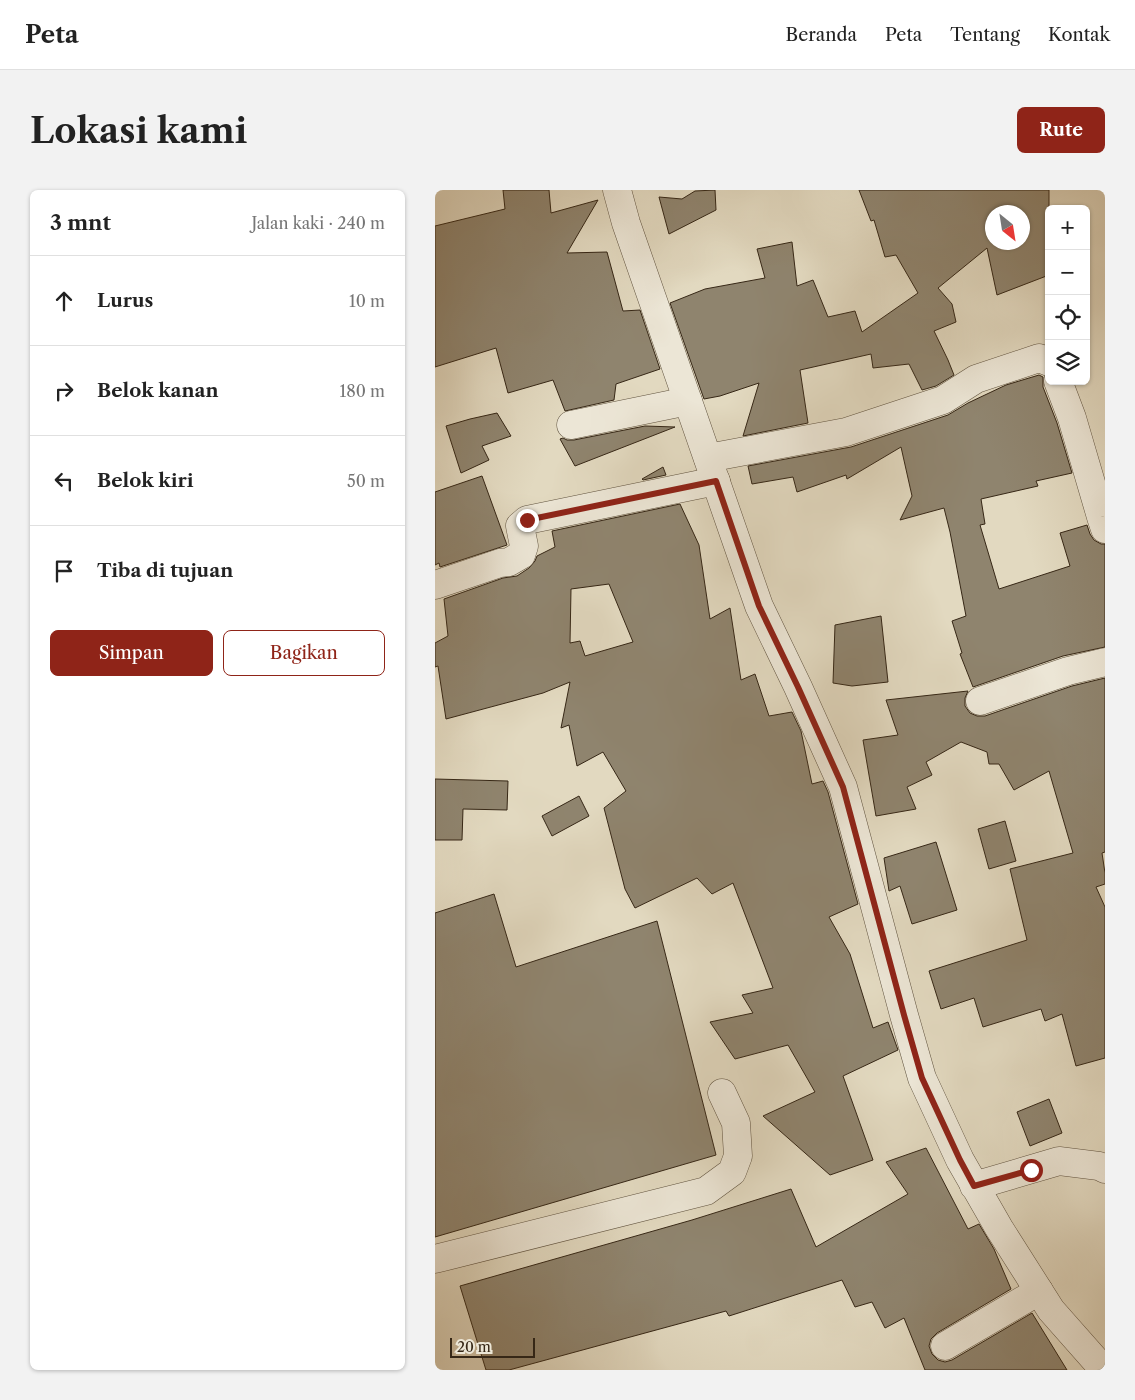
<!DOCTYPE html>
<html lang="id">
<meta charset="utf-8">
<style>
:root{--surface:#fff;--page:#f2f2f2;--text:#222;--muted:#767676;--line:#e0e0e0;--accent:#8f2418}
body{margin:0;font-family:"Libre Caslon Text",serif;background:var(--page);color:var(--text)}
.controls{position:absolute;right:15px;top:15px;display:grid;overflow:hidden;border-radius:8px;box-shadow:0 1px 4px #0004}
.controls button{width:45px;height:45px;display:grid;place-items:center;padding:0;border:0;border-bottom:1px solid var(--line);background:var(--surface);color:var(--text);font:25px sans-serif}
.compass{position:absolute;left:550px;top:15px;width:45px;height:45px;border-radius:50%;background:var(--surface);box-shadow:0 1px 4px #0004;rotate:150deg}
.scale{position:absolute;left:15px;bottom:12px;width:85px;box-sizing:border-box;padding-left:5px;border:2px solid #362716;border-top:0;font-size:14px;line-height:18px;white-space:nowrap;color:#362716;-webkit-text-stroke:4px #ece6d6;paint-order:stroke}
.stop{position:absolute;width:15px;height:15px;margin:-11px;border:4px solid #8f2418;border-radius:50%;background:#fff}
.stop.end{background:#8f2418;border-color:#fff;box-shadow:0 1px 5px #0008}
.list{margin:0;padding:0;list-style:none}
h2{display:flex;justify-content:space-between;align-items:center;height:65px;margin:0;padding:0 20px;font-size:21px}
h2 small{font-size:16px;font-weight:400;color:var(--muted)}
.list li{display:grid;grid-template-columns:32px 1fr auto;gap:15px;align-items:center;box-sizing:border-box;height:90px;padding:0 20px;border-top:1px solid var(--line)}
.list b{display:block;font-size:19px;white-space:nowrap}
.list em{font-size:16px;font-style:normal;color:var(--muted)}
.actions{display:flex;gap:10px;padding:15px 20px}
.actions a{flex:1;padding:11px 0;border:1px solid var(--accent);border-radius:8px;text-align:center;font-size:18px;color:var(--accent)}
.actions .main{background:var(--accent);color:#fff}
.icon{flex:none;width:28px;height:28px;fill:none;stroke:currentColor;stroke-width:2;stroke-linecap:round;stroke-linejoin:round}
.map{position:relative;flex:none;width:670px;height:1180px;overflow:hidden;border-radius:8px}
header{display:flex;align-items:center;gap:30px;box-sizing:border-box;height:70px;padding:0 25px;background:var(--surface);border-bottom:1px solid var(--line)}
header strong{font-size:24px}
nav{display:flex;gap:28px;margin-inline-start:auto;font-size:18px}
.intro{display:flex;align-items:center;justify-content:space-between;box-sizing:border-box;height:120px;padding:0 30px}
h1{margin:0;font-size:35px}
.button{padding:12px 22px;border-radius:8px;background:var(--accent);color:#fff;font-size:18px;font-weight:700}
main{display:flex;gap:30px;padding:0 30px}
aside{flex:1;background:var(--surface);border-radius:8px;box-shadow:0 1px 4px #0004}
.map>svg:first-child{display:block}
</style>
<header>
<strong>Peta</strong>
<nav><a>Beranda</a><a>Peta</a><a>Tentang</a><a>Kontak</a></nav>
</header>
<div class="intro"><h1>Lokasi kami</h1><a class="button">Rute</a></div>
<main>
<aside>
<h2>3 mnt<small>Jalan kaki · 240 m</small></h2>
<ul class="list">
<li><svg class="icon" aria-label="ahead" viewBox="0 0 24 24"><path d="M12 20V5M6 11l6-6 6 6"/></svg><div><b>Lurus</b></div><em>10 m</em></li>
<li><svg class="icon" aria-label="right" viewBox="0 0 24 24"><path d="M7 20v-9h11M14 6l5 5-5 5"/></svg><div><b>Belok kanan</b></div><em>180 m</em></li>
<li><svg class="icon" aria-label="left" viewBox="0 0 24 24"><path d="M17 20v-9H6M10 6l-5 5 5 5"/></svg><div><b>Belok kiri</b></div><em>50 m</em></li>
<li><svg class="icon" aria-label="arrive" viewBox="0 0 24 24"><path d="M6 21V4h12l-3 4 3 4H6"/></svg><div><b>Tiba di tujuan</b></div></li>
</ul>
<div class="actions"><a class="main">Simpan</a><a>Bagikan</a></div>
</aside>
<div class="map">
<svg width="670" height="1180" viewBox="0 0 670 1180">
<rect width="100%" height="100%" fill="#e2d9c0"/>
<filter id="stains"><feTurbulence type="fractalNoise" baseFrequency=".004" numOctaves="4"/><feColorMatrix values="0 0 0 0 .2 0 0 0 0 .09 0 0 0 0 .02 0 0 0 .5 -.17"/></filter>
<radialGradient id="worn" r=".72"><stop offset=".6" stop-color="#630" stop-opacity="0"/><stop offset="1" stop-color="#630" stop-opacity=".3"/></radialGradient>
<g fill="#8f846e" stroke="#362716" fill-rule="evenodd">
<path d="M68 0H114L116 23 163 10 132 63 172 62 188 121 205 120 225 179 181 194 179 210 130 221 118 190 73 203 61 158 0 177V36L70 19Z"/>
<path d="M280 0 281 20 234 44 224 7 247 9 260 1Z"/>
<path d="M424 0H614V85L562 105 552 58 503 98 517 114 521 132 499 141 513 170 519 185 501 196 487 200 474 174 438 178 436 164 365 180 373 233 308 246 324 193 285 206 269 209 235 113 270 99 330 88 322 59 357 52 362 96 378 90 393 127 420 121 427 142 483 103 461 65 450 67 439 30 436 31ZM558 22H588V52H558Z"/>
<path d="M604 185 608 187V197L622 233 637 283 601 291 603 296 546 309 550 334 545 335 564 399 635 376 625 343 652 335 655 344 659 350 666 354H670V457L628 466 538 497 525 464 527 463 517 431 531 426 515 342 509 318 465 330 477 306 466 257 412 289 411 285 362 302 358 287 317 294 313 276 416 257 513 225 533 213 571 195Z"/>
<path d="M62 223 76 246 47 256 54 270 26 283 11 236 35 229Z"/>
<path d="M210 236 240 237 140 276 125 249 128 248 132 250H139Z"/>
<path d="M228 277 231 285 208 290 207 289Z"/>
<path d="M47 286 72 355 5 377 4 373 0 375V302Z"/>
<path d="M245 314 264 355 275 429 295 418 306 490 320 484 334 526 357 522 366 541 377 594 388 591 393 602 423 714 394 727 415 764 438 838 453 832 463 860 408 886 438 970 395 985 328 926 380 902 353 855 300 869 275 832 318 823 307 805 338 798 298 693 277 704 262 688 200 718 190 699 169 618 191 601 168 562 142 576 134 535 126 538 135 492 108 503 11 529 3 476 0 477V453L13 446 9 409 68 388 82 386 94 378 100 371 102 366 120 357 117 341ZM174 394 198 452 150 466 145 451 135 453 136 399Z"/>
<path d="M446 426 453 492 417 496 398 493 400 435Z"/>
<path d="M670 488V662L667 663 670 683V694L661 697 670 717V868L641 876 627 824 610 831 606 819 548 837 539 808 506 819 494 781 592 750 575 679 638 663 614 581 579 600 564 574H554L552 562 526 552 491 572 497 585 472 597 481 619 441 626 428 550 463 545 451 510 533 501 530 508V516L535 523 542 526H550L637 496Z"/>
<path d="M0 589 73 591 72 620 28 619 27 650H0Z"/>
<path d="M144 606 154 626 117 646 107 626Z"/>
<path d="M570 631 581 671 554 679 543 639Z"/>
<path d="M501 652 522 720 477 734 465 696 454 701 449 668Z"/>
<path d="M59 704 81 777 222 731 281 965 0 1047V723Z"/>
<path d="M614 909 627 943 595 956 582 922Z"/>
<path d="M491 958 533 1039 544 1034 559 1059 576 1099 502 1143 496 1149 494 1156 497 1164 503 1170 510 1172 517 1170 597 1123 632 1180H490L469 1128 450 1138 437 1112 420 1117 407 1090 294 1126 291 1121 74 1180H51L25 1096 257 1030 356 999 381 1057 473 1004 451 972Z"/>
</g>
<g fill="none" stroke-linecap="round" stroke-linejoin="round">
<g stroke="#615440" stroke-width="29">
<g id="minor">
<path d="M182 0 191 33 324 416 363 497 408 597 469 825 487 888 525 970 564 1038 616 1120 669 1180"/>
<path d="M623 191 637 228 666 327 670 339"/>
<path d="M136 235 253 211"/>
<path d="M273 268 411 242 508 210 541 189 604 168 614 172"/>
<path d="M0 395 65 373 74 372 86 365 89 356 85 336 92 330 281 291"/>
<path d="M545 511 633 481 670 472"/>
<path d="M539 996 624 971 664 976 670 979"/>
<path d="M0 1069 271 1001 297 982 303 966 301 933 287 903"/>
<path d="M510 1156 604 1101"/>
</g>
</g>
<use href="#minor" stroke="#ece6d6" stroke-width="28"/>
</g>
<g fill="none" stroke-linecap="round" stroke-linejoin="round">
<path stroke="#8f2418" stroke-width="6" d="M92 330 281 291 324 416 363 497 408 597 469 825 487 888 525 970 539 996 596 980"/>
</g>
<rect width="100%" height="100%" filter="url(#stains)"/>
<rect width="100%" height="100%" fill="url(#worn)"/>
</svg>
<div class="controls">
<button>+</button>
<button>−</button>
<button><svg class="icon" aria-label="locate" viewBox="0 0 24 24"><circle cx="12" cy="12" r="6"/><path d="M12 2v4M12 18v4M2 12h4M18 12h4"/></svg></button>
<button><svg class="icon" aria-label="layers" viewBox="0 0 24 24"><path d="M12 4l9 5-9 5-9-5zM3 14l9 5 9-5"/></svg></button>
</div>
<svg class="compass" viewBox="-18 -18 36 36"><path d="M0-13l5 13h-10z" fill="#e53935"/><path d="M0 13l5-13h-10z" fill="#767676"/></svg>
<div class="scale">20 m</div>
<div class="stop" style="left:596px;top:980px"></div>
<div class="stop end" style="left:92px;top:330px"></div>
</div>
</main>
